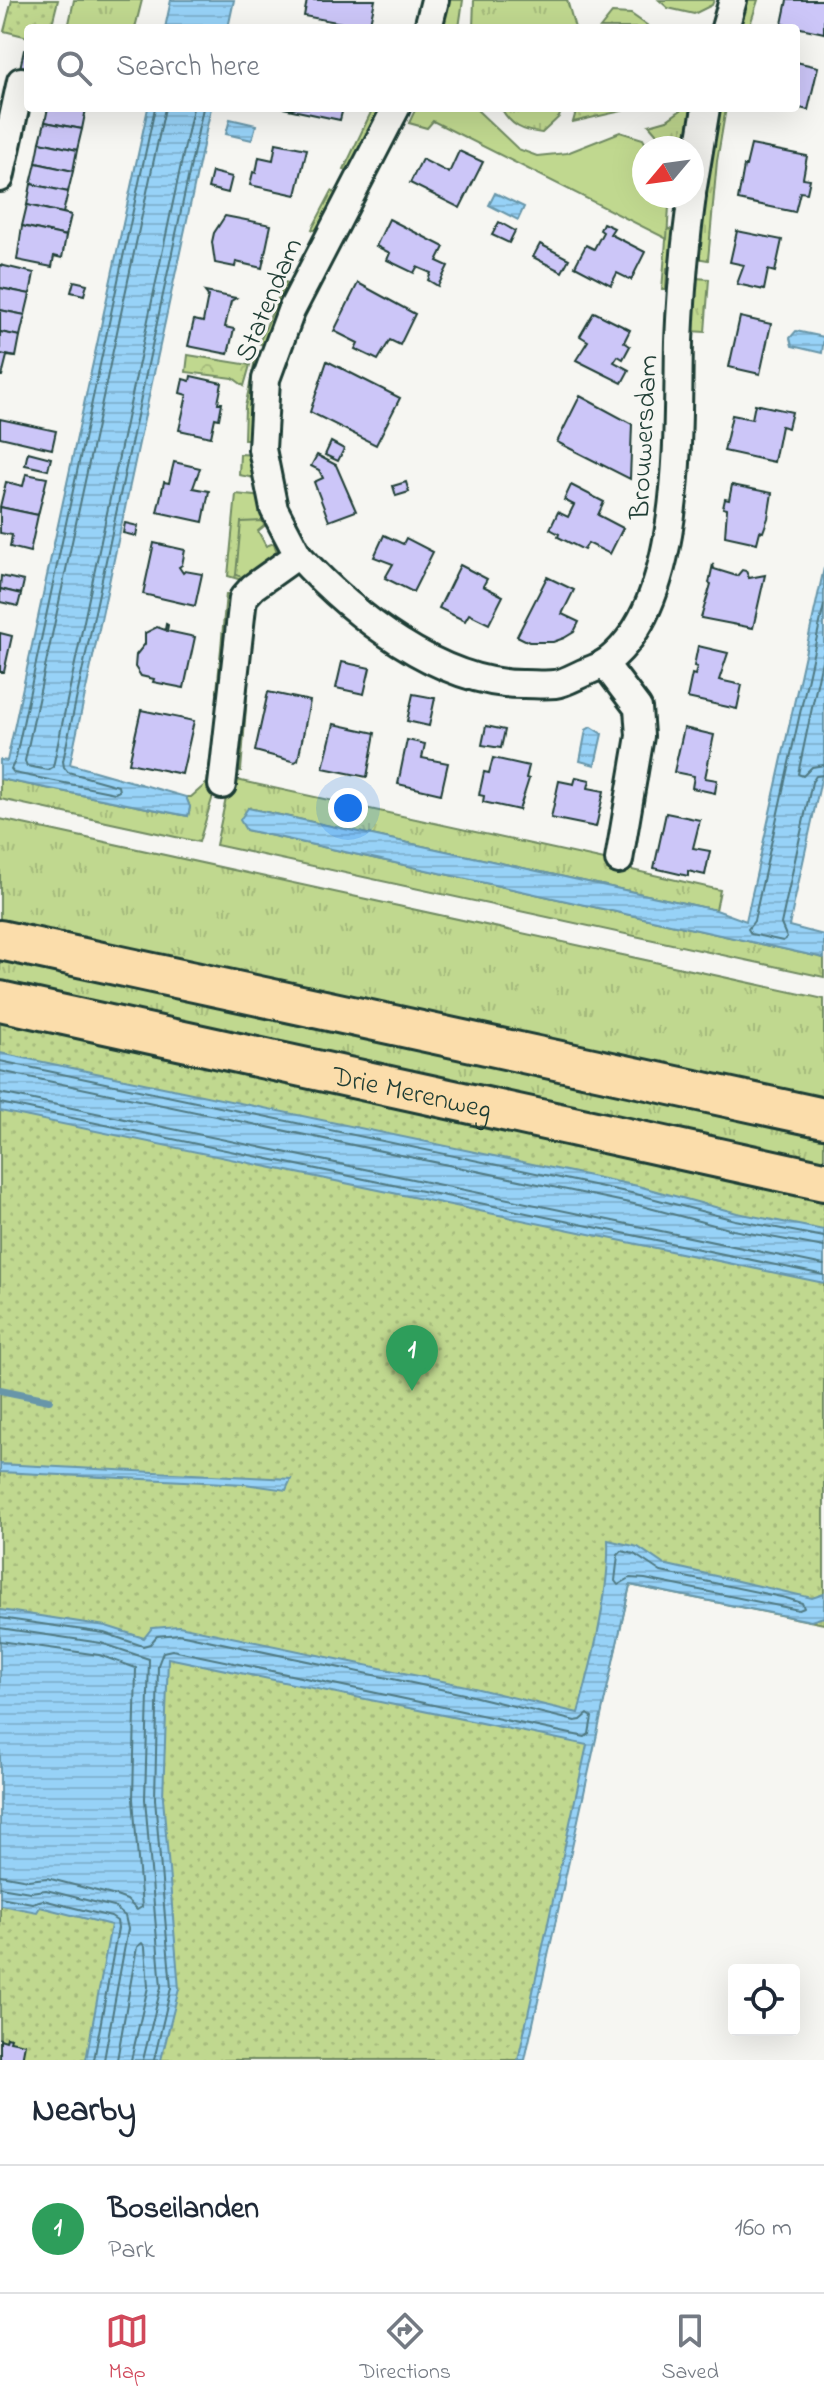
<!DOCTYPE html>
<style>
:root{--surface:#fff;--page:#f6f6f7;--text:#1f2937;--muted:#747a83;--line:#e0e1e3;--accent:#d1495b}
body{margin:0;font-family:"Indie Flower",sans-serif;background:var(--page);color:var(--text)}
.controls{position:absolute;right:24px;bottom:24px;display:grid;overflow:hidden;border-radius:8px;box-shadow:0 8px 32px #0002}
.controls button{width:72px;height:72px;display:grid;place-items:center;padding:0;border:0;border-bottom:2px solid var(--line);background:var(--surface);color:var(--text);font:40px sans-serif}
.compass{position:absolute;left:632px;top:136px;width:72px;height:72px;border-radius:50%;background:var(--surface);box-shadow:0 8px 32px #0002;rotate:241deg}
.you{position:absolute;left:348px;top:808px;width:28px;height:28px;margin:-20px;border:6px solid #fff;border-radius:50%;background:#1a73e8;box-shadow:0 0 0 12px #1a73e833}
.badge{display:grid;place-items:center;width:52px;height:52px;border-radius:50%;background:var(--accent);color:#fff;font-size:26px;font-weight:700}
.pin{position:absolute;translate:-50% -66px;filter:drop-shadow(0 2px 4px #0008)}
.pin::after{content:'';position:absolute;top:42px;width:28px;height:24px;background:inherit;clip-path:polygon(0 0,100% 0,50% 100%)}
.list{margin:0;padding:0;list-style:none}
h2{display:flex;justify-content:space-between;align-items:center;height:104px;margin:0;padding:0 32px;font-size:34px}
h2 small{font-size:26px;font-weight:400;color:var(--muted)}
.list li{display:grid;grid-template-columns:52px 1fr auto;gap:24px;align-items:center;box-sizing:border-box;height:128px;padding:0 32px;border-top:2px solid var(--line)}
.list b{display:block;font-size:30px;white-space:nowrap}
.list p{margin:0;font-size:26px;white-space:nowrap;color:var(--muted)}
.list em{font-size:26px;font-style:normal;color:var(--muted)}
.icon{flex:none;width:44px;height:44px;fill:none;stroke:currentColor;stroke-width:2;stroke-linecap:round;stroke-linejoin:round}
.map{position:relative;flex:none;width:824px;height:2060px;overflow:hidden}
.search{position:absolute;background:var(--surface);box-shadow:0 8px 32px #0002;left:24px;right:24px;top:24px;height:88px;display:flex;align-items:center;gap:20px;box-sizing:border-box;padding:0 28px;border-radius:8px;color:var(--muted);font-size:30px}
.sheet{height:232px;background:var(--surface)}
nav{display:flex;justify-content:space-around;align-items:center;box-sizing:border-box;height:112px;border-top:2px solid var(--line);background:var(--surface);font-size:22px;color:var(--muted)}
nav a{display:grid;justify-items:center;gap:4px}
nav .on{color:var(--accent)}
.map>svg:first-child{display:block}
</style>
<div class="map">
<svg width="824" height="2060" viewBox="0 0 824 2060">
<defs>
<pattern id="grass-tufts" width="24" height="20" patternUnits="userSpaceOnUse" patternTransform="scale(2)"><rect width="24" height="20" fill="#c0d88f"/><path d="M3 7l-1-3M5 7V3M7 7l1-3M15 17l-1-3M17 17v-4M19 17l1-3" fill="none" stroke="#a5ba7c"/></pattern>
<pattern id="forest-crowns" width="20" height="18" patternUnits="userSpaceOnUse" patternTransform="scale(2)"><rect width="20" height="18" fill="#c0d88f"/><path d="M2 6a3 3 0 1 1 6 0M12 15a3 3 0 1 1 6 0" fill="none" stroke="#a5ba7c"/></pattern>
<pattern id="park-dots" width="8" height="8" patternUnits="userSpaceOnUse" patternTransform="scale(2)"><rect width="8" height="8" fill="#c0d88f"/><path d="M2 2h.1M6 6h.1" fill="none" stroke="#a5ba7c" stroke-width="1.8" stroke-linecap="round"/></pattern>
<pattern id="water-rules" width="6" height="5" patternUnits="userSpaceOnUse" patternTransform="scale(2)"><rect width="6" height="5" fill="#97d2f7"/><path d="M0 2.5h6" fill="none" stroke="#82b5d4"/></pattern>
</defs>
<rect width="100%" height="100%" fill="#f6f6f2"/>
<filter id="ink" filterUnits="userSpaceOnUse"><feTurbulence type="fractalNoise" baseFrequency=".0125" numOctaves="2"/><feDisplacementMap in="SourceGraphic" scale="16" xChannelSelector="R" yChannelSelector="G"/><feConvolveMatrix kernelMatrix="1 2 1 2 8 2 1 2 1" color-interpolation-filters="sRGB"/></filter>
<g filter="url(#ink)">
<g fill="url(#grass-tufts)" stroke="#708a62" stroke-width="2">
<path d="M74 0H142L135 28H68Z"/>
<path d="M443 0H463L459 28H438Z"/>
<path d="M474 0H567L575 28H473Z"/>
<path d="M745 0H758L749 28H736Z"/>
<path d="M612 13 631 14 651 28H600Z"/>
<path d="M373 108H385L353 174 344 169Z"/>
<path d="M501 108H563L559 117 542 133C522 131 511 126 501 108Z"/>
<path d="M684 108H693L689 148H669L649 125 667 120Z"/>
<path d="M714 108H726L717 161 708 260 696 258Z"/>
<path d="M332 191 339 196 321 234 312 229Z"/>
<path d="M667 228 677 232 673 267 667 268 666 290H662Z"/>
<path d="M695 278 709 279 705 332 690 331Z"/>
<path d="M285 282 294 285 269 348 259 343Z"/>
<path d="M255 360 263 363 253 439H244L245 407Z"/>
<path d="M240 454 255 455 259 479 239 475Z"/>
<path d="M236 494 263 497 272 524 264 526 262 521 236 575 276 553 274 543 280 542 285 554 248 582 228 576Z"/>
<path d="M226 594H235L223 692H217Z"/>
<path d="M211 756 219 758 212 799 199 842 0 799V779L188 816 190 807 186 797H191L207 783Z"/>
<path d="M232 779 609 861 607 870 619 874 628 869 720 890 716 910 248 808 246 830 824 958V977L216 845 229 784Z"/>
<path d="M0 819 824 999V1100L0 925Z"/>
<path d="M0 955 824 1134V1167L0 991Z"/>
</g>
<path fill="url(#forest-crowns)" stroke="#708a62" stroke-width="2" d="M188 355 250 365 244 386 233 378 186 372Z"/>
<g fill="url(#park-dots)" stroke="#708a62" stroke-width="2">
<path d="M12 0H58L51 28H28V37L4 31Z"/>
<path d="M577 108H619L622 111 573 122Z"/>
<path d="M0 1020 824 1198V1624L630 1585 523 2060H0Z"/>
</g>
<g fill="#c0d88f" stroke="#708a62" stroke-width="2">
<path d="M659 0H714L712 5 694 14 668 8Z"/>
<path d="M416 108H475L518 149 537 156 567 153 620 132 643 139 648 148H644V196H666L669 206 667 239 433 121 427 128 409 123Z"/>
<path d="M263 521 264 526 258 531 266 546 274 543 277 553 242 577 236 575 241 522Z"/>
<path d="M242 682 248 683 241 771 234 769Z"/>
</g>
<g fill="url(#water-rules)" stroke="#6796a9" stroke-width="2">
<path d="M171 0H234L228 28H165Z"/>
<path d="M148 108H211L70 764 186 797 190 807 188 816 0 779V760L7 761Z"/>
<path d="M230 119 256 125 252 140 226 134Z"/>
<path d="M495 193 524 207 518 220 489 205Z"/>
<path d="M796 331 824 337 822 353 792 346 790 338Z"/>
<path d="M824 568V766L789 926 824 935V958L246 830 240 820 248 808 716 910 746 921Z"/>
<path d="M591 727 602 734 595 765 580 761 586 730Z"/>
<path d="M0 1053 638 1186 737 1213 824 1230V1283L0 1111Z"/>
<path d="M0 1464 291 1479 286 1490 245 1484 0 1472Z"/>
<path d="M608 1540 638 1547 663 1564 812 1598 824 1594V1617L811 1621 630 1585 525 2060H518L587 1745 168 1658 163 1798 179 1989 161 2060H86L111 1925 40 1907 37 1912 0 1905V1610L106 1626 144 1638 152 1628 179 1626 466 1686 578 1713C592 1663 610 1591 608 1540Z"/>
</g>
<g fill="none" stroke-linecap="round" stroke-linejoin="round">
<g stroke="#4f7982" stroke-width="2">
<path d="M155 108 15 761 11 769 14 773 115 793 119 791 118 786 68 772 64 767 63 761 203 108"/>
<path d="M165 108 25 761 27 766 48 770 53 767 193 108"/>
<path d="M824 605 754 921 748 929 751 934 783 941 787 938 781 924 812 782 816 776 824 775"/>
<path d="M824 651 798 774 803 776 812 767 824 765"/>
<path d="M0 1061 636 1194 735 1220 824 1237"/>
<path d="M0 1071 634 1204 733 1230 824 1247"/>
<path d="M0 1093 824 1265"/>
<path d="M0 1103 824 1275"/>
<path d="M622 1551 634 1554 661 1572 786 1598 802 1603 804 1608 799 1610 645 1579 630 1578 618 1585 615 1581 618 1555Z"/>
<path d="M0 1618 104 1633 143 1646 150 1644 157 1636 179 1634 464 1694 575 1721 581 1720 588 1714 592 1717 589 1734 585 1737 172 1650 163 1652 158 1665 155 1799 171 1988 154 2060"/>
<path d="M0 1628 101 1643 149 1659 145 1799 161 1987 143 2060"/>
<path d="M0 1641 99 1655 136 1668 133 1799 142 1907 137 1910 127 1900 116 1896 47 1878 28 1880 0 1875"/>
<path d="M0 1887 30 1892 46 1890 114 1907 125 1916 128 1929 104 2060"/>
<path d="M0 1897 32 1903 43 1900 111 1917 117 1921 118 1928 94 2060"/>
<path d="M117 2060 137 1947 142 1943 145 1947 148 1987 131 2060"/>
</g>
<path stroke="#6796a9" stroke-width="8" d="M0 1390 49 1400"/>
</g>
<g fill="#ccc6f8" stroke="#1f3d34" stroke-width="2">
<path d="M307 0H375L369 28 304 16Z"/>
<path d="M787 0H824V33L782 24Z"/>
<path d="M24 50 28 51V75L19 73Z"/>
<path d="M796 62 818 67 808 110 796 107Z"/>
<path d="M48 108H83L94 110 86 109 82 129 45 122Z"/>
<path d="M283 108H343L340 120Z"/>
<path d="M45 122 82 129 77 150 40 142Z"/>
<path d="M40 142 77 150 73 171 36 163Z"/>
<path d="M276 143 307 149 296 195 250 185 253 172 256 173 259 157 273 160Z"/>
<path d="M751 145 807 156 803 178 810 179 807 193 800 192 795 212 738 200 744 166H746Z"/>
<path d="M459 151 483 162 460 208 410 183 422 159 449 173Z"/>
<path d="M36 163 73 171 68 192 31 184Z"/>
<path d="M212 172 232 177 228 193 208 188Z"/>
<path d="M31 184 68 192 63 213 71 215 27 205Z"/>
<path d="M27 205 71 215 66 236 22 226Z"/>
<path d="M225 216 271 225 262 268 236 262 235 267 215 263 212 242 214 233Z"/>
<path d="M389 219 444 247 437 261 448 266 438 286 428 280 431 273 417 267 414 273 387 260 390 253 376 246Z"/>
<path d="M499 222 515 231 509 243 492 235Z"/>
<path d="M603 223 614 228 610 234 645 252 631 280 617 273 611 285 575 266 586 245 594 249 603 232 600 230Z"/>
<path d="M22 226 66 236 62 258 54 256 52 267 17 260Z"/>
<path d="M737 231 782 240 775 272 768 270 764 290 737 284 744 265 730 262Z"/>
<path d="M540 244 569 259 562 272 533 257Z"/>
<path d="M0 265 34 273 30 294 0 288Z"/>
<path d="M74 281 87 284 84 295 71 292Z"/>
<path d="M358 283 415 314 400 345 390 340 378 360 355 349 358 343 334 331Z"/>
<path d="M0 288 30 294 25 315 0 310Z"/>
<path d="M205 292 236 298 231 301 225 327 234 329 228 354 188 346 194 320 203 322 208 296Z"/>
<path d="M0 310 25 315 20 336 0 332Z"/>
<path d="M594 312 630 330 624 342 630 346 623 359 618 356 614 362 629 370 622 383 576 360 588 341 580 336Z"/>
<path d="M740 317 771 324 760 374 729 367Z"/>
<path d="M0 332 20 336 16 357 0 354Z"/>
<path d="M0 354 16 357 7 356 2 376H0Z"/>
<path d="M327 361 400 398 376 445 310 412Z"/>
<path d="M191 376 222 383 218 403H222L219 419 215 418 211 437 179 430 187 395 180 393 183 379 190 381Z"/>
<path d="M580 396 632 424 630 479 557 442Z"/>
<path d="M755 404 792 412 788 428 781 426 774 462 724 451 732 415 752 419Z"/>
<path d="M0 419 56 431 52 449 0 437Z"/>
<path d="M331 442 344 449 338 461 325 455Z"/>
<path d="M28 452 51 458 48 470 25 465Z"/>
<path d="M317 455 336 465 356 511 329 521 314 482 323 478 319 470 311 466Z"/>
<path d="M174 462 200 468 193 488 209 491 203 522 157 512 164 482 169 483Z"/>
<path d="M26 474 47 478 38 515 0 507 6 482 23 486Z"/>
<path d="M406 482 409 492 396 496 393 486Z"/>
<path d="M571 485 604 502 598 515 623 528 610 554 588 543 584 550 558 537 559 534 550 529 558 512 568 517 574 505 564 500Z"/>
<path d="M732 485 772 493 768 518 763 532 760 531 757 543 725 536 727 509 723 508 725 499 729 500Z"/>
<path d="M0 507 38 515 30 552 10 547 12 535 0 533Z"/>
<path d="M125 523 138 526 136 536 123 533Z"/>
<path d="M384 535 403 544 406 538 433 552 413 592 385 578 393 564 374 557Z"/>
<path d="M154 543 185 550 182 565 179 567 183 573 185 571 202 574 195 606 143 594Z"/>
<path d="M713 564 714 569 737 576 742 570 746 571 749 578 765 575 753 628 701 618 711 584 709 583Z"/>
<path d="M460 565 487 579 483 586 503 596 489 624 469 614 465 621 439 608Z"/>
<path d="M1 576 24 581 21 594 0 589Z"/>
<path d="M547 577 574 590 562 614 579 622 574 632 564 638 553 642H529L517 636Z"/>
<path d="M0 589 21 594 18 606 0 602Z"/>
<path d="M166 624 168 625 167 631 195 637 184 688 153 682 154 679 141 676 135 667 136 655 145 644V633L157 627 165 630Z"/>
<path d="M0 633 12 636 4 672H0Z"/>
<path d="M698 646 728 653 719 680 742 685 737 709 687 698 692 674 695 675 697 667 694 666Z"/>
<path d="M342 662 370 668 364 694 336 688Z"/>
<path d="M268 692 310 701 298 760 295 762 255 751Z"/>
<path d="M413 694 435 698 429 726 407 721Z"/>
<path d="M141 710 194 721 182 774 129 763Z"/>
<path d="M334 724 375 733 367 777 323 768Z"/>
<path d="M486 726 505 730 501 748 482 745Z"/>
<path d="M684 728 714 735 705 778 717 780 715 793 692 788 694 776 674 772Z"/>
<path d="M407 740 425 744 422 758 448 763 441 794 398 784Z"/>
<path d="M493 758 529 766 526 778 529 779 519 810 483 802 484 796 479 795 484 772 489 773Z"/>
<path d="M576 777 590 780 588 788 604 791 596 827 551 818 559 781 574 784Z"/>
<path d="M666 813 700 820 693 848 710 851 705 875 688 871V876L654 868Z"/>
<path d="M7 2037 11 2038 10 2041 25 2044 22 2060H0V2039L6 2041Z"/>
</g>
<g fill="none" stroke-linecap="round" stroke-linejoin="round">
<g stroke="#1f3d34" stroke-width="32">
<g id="minor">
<path d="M428 28 435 0"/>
<path d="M725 28 733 0"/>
<path d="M0 178 21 81"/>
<path d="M692 193 706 108"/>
<path d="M298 555C352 614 440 685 524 684 534 684 545 685 555 684 564 683 574 677 583 673 590 670 599 667 605 663 685 606 677 429 679 341 681 293 685 244 692 196"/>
<path d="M604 663 638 708 640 736 619 860"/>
<path d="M222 785 243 598 253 587 298 555 274 509 262 449 266 379 291 311 396 108"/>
</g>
</g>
<g stroke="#1f3d34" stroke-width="44">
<g id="highway">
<path d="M0 940 824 1118"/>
<path id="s1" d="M0 1001 824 1181"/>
</g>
</g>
<use href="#minor" stroke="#f6f6f2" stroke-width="26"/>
<use href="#highway" stroke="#fbddab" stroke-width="38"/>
</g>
</g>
<g text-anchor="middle" stroke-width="6" stroke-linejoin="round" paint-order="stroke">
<g font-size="28" fill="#1f3d34" stroke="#f6f6f2">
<text transform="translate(267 299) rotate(-67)" y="10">Statendam</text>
<text transform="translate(642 437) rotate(-87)" y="10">Brouwersdam</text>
<text dy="10" stroke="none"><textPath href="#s1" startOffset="422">Drie Merenweg</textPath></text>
</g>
</g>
</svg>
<div class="controls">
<button><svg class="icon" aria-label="locate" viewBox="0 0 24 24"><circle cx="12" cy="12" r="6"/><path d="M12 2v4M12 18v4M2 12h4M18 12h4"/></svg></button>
</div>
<svg class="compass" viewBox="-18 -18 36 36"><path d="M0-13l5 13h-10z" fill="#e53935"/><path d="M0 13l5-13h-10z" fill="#747a83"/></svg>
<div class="you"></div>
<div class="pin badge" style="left:412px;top:1391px;background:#2e9e5b">1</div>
<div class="search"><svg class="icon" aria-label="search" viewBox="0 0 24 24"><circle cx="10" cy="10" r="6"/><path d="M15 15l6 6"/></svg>Search here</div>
</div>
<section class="sheet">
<h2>Nearby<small></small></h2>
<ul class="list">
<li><span class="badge" style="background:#2e9e5b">1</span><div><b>Boseilanden</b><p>Park</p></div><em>160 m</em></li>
</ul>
</section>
<nav>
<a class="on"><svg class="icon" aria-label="map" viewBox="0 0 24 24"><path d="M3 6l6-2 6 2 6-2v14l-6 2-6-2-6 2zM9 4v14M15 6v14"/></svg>Map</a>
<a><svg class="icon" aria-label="directions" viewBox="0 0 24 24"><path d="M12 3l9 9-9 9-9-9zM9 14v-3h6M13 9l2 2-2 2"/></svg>Directions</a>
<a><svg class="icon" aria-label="saved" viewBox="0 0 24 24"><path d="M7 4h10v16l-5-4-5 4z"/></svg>Saved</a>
</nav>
